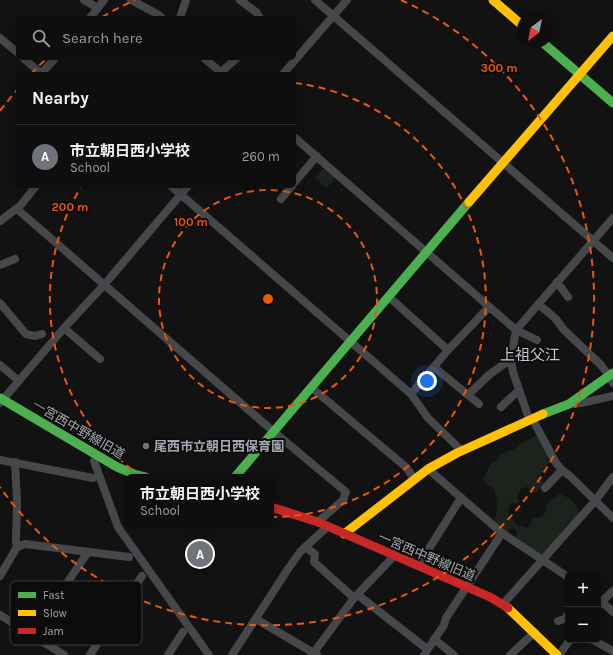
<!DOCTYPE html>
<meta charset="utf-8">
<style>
:root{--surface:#0e0e0e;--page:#1c1c1c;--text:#f1f3f6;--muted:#9b9c9e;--line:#2e2e2e;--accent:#70747a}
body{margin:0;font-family:Karla,"Noto Sans JP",sans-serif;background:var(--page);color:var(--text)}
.controls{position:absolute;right:12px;bottom:12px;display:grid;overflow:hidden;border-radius:6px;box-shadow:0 2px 10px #0003}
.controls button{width:36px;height:36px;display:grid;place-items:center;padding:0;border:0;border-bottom:1px solid var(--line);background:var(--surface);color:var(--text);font:20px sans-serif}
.compass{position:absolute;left:517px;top:12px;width:36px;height:36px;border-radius:50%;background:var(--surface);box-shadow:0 2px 10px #0003;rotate:213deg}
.you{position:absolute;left:427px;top:381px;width:14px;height:14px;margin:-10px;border:3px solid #fff;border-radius:50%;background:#1a73e8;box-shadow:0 0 0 6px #1a73e833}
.badge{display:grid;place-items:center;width:26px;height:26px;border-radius:50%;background:var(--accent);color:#fff;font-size:13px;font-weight:700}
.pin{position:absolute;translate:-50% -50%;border:2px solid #fff;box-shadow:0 1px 4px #0006}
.popup{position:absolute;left:126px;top:474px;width:148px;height:52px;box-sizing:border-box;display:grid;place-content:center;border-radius:6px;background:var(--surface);filter:drop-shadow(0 1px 3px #0005);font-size:13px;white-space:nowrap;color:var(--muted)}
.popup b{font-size:15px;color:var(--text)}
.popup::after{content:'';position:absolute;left:50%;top:100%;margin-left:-8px;border:8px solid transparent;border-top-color:var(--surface)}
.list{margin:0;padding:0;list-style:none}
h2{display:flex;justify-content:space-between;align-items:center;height:52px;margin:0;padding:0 16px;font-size:17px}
h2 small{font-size:13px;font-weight:400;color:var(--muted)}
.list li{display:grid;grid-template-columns:26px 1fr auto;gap:12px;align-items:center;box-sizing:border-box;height:64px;padding:0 16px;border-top:1px solid var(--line)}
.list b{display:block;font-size:15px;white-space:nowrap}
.list p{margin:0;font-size:13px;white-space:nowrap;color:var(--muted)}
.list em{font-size:13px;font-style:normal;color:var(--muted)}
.icon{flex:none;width:22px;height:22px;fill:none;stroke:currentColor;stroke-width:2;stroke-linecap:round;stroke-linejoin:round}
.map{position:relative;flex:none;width:613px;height:655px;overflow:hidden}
.search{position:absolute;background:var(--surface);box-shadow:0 2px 10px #0003;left:16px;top:16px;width:280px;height:44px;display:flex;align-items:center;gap:10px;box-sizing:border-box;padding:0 14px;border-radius:6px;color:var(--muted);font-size:15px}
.panel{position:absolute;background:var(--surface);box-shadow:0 2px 10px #0003;left:16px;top:72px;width:280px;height:116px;border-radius:6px}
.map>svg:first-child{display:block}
</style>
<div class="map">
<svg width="613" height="655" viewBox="0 0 613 655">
<rect width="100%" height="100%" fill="#121212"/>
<g fill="#1c221c">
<path d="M324 168 335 178 327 188 315 178Z"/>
<path d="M536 436C547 444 546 451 549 463L544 468 543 473 538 476 544 483 537 492H531L528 487C522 486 518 492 517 498L520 501 517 504 512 502 508 508 509 517 518 525 528 528 533 518 541 517 546 512 545 507 552 500 559 494C570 497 577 503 579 514L542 556 514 541 517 534 515 529 511 528 508 532H504L493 525 497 512V503L495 492 494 489 486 483 483 478 491 464 497 460 501 454 516 448 523 442Z"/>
</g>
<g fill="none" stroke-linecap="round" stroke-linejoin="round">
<g stroke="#46474a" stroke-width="8">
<path d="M84 0 98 8"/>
<path d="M131 0 159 15 162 18"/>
<path d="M240 0 256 12 260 18"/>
<path d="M315 0 613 258"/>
<path d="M90 18 104 0"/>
<path d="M180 18 186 0"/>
<path d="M0 38 18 53"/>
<path d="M23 58 42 74"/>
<path d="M204 58 223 74"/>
<path d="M221 72 237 58"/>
<path d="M41 74 55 58"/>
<path d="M283 74 347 0"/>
<path d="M294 137 516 330 537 340"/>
<path d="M294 183 317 156"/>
<path d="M171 186 411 394 428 418 462 451"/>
<path d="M281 199 292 186"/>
<path d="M17 209 274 432 346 492 343 500 318 522"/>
<path d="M613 218 516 330 511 359 513 372 528 416 534 422 556 463 562 470 570 476 613 518"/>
<path d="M0 221 20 206 36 186"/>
<path d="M0 265 15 259"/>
<path d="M557 282 568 297"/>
<path d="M389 297 448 350"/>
<path d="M0 303 26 334 35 336 42 334"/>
<path d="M538 304 555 318 564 330 601 365 609 376 613 383"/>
<path d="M64 328 100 359"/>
<path d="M0 365 19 381"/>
<path d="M434 367 479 404"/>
<path d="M312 388 407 468 414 479"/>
<path d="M411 394 448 350 489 307"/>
<path d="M468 395 490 374 511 359"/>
<path d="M0 403 64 328 104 285 188 186"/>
<path d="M569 404 581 403 613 396"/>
<path d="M501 407 519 390"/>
<path d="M0 460 93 478"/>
<path d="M94 461 118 527 209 655"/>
<path d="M15 462 17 502 16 542 17 547"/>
<path d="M428 469 502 533 568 577"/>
<path d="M545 488 562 470"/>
<path d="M305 547 315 554 314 562 354 598"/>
<path d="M418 566 461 498"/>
<path d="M0 576 17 547 25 544 129 557"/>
<path d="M358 595 427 649"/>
<path d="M598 598 613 612"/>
<path d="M56 599 88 552"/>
<path d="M503 604 595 501 613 477"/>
<path d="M598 605 613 591"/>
<path d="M0 615 64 655"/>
<path d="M256 619 317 655"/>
<path d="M558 621 565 619 568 614"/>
<path d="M434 639 454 655"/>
<path d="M593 640 613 651"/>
<path d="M90 655 142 576"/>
<path d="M168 655 183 632"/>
<path d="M232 655 288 569 300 552 327 527"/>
<path d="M312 655 354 598 394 556"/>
<path d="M424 655 444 625 446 618 502 533"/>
<path d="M510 655 535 632"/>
<path d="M559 655 570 640"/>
</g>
<g stroke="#4caf50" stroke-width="9">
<path d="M542 42 613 103"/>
<path d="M0 398 117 467 134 474 146 477"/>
<path d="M543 414 569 404 613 373"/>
<path d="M235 477 469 202"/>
</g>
<g stroke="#ffc107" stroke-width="9">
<path d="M493 0 523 26"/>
<path d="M469 202 613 36"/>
<path d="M344 534 428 469 457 453 543 414"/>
<path d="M508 608 557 655"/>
</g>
<path stroke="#c62828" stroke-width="9" d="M271 507 318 522 490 597 508 608"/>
</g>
<g fill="none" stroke="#e8590c" stroke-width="2" stroke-dasharray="7 5">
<circle cx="268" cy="299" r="109"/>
<path d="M295 83A218 218 0 1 1 81 187"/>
<path d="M0 111A327 327 0 0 1 18 89M31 74A327 327 0 0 1 45 60M102 17A327 327 0 0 1 135 0M401 0A327 327 0 1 1 0 487"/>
</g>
<circle fill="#70747a" stroke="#0c0c0d" stroke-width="1.5" cx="146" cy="446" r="4"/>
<g text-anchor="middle" stroke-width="4" stroke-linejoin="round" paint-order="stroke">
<g font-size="13" fill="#a3a9b2" stroke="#0c0c0d">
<text transform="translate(79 429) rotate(30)" y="5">一宮西中野線旧道</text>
<text transform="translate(427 556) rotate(23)" y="5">一宮西中野線旧道</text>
</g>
<g font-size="13" font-weight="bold" fill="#a3a9b2" stroke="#0c0c0d" text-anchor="start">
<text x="154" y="451">尾西市立朝日西保育園</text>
</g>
<g font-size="15" fill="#c4c8cf" stroke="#0c0c0d">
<text x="530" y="360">上祖父江</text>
</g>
</g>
<rect x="10" y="581" width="132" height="64" rx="6" fill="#0c0c0d" stroke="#393b3f" stroke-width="1"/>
<rect x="18" y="592" width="18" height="6" fill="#4caf50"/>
<rect x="18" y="610" width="18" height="6" fill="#ffc107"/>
<rect x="18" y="628" width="18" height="6" fill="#c62828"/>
<g font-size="11" fill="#a3a9b2">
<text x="43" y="599">Fast</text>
<text x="43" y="617">Slow</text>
<text x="43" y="635">Jam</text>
</g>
<circle cx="268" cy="299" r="6" fill="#e8590c" stroke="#0c0c0d" stroke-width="2"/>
<g font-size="12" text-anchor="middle" font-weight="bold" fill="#e8590c" stroke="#0c0c0d" stroke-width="4" stroke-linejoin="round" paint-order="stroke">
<text x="499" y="72">300 m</text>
<text x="70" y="211">200 m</text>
<text x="191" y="226">100 m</text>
</g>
</svg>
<div class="controls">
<button>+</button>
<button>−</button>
</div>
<svg class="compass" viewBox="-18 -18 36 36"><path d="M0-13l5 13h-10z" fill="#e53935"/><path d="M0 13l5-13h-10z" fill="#9b9c9e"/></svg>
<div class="you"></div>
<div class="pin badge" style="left:200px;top:554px">A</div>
<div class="popup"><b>市立朝日西小学校</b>School</div>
<div class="search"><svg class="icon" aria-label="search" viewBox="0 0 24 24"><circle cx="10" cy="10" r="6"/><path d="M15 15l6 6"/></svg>Search here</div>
<section class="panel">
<h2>Nearby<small></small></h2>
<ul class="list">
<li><span class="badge">A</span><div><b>市立朝日西小学校</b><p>School</p></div><em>260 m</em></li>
</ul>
</section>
</div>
